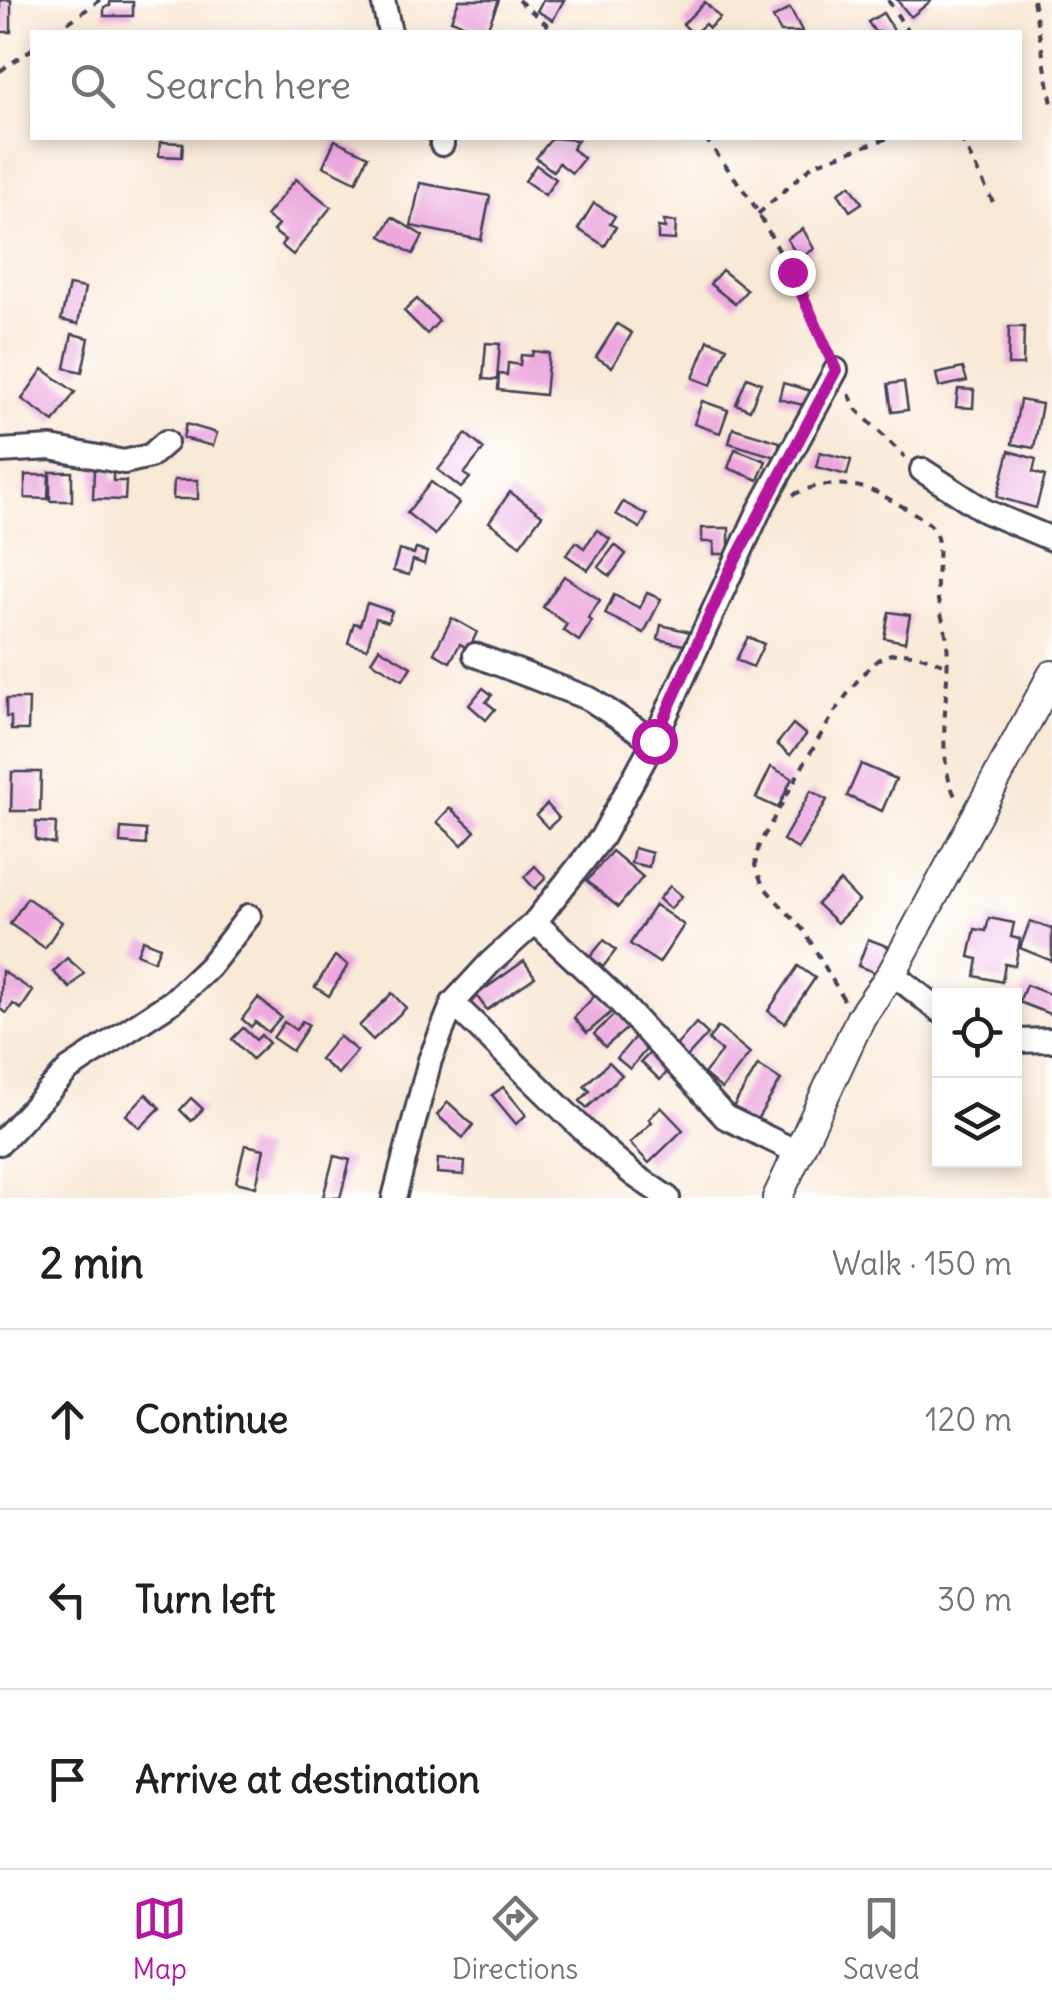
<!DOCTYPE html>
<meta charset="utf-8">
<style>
:root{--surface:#fff;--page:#f2f2f2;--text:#202124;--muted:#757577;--line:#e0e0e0;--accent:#b5179e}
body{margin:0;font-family:Delius,sans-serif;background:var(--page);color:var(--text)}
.controls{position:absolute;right:30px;bottom:30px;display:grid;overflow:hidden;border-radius:0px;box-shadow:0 5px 15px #0003}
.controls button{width:90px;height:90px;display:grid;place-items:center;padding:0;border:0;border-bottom:2px solid var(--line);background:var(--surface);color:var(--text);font:50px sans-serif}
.stop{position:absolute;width:30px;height:30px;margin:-22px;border:8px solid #b5179e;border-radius:50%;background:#fff}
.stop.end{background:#b5179e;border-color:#fff;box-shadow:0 2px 10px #0008}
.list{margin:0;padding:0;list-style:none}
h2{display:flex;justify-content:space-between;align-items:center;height:130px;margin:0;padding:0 40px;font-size:42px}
h2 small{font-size:32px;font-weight:400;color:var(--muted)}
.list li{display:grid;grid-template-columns:65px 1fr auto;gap:30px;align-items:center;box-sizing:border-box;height:180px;padding:0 40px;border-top:2px solid var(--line)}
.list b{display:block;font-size:38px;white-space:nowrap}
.list em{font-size:32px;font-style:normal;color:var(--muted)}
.icon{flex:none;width:55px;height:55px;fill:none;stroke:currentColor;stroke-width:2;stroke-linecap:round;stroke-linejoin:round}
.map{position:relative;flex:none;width:1052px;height:1198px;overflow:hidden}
.search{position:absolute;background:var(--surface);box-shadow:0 5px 15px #0003;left:30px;right:30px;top:30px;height:110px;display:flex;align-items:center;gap:25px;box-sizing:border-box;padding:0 35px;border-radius:0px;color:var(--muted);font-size:38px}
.sheet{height:670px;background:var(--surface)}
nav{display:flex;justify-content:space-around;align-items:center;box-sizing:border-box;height:140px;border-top:2px solid var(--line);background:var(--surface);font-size:28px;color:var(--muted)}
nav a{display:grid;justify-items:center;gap:5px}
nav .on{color:var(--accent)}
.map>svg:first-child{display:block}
</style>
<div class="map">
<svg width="1052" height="1198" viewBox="0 0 1052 1198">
<rect width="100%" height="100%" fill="#fff"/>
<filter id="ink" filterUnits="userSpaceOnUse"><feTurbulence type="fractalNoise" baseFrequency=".01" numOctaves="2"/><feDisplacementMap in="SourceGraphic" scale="20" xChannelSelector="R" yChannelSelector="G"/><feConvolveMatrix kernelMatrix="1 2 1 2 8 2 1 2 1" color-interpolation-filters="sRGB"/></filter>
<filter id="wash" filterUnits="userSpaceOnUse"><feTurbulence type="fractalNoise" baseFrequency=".0048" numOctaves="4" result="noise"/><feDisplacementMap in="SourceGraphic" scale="40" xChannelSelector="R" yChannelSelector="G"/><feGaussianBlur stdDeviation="2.25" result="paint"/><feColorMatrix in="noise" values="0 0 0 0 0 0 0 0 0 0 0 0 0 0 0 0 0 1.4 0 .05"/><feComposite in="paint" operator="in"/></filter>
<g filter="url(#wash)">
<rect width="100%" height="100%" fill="#f8e8d6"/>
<g id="blocks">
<g fill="#eca8de">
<rect x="0" y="0" width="11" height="32"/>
<path d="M459 0H499L486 32 451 20Z"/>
<path d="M543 0H564L553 20 537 11Z"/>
<path d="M897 0H932L911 17Z"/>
<path d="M110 2H133V16H104V7L110 6Z"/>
<path d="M705 2 720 18 709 28 705 24 696 32H691L683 24Z"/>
<path d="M790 8 802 31 799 32H781L773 18Z"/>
<path d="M883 13 895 32H875L868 22Z"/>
<path d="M552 138 578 140 572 149 584 158 572 173 559 163 553 171 536 158Z"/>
<path d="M335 140 368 156 356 182 323 166Z"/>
<path d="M160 142 183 143 182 157 159 156Z"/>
<path d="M536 165 556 179 545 195 525 181Z"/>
<path d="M296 179 331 207 293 255 281 245 285 240 273 231 278 225 266 216Z"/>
<path d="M420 183 490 196 481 240 411 226Z"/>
<path d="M850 185 862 203 850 211 838 193Z"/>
<path d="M594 203 615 216 610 224 616 227 605 246 578 229Z"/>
<path d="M392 217 423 236 413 254 381 236Z"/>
<path d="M664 221 676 222 675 240 658 239V227L665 228Z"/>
<path d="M803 229 814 249 799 259 787 239Z"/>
<path d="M722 270 747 290 735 304 710 284Z"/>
<path d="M69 285 85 288 78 324 61 320Z"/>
<path d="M417 299 439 321 427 334 404 311Z"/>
<path d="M617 324 632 333 612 367 596 357Z"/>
<path d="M1009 327H1024L1023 365H1008Z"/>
<path d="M72 334 89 338 82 372 65 368Z"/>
<path d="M708 340 727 347 711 385 693 378Z"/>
<path d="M486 343 500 344 497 380 483 379Z"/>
<path d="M533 351 549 353 545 395 498 390 499 374 507 375 508 363 520 365 521 355 532 356Z"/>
<path d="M963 368 967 381 939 387 936 374Z"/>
<path d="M43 369 75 392 54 422 22 399Z"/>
<path d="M747 377 761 383 750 410 736 404Z"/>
<path d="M904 382 908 410 892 412 888 384Z"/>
<path d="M783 383 815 392 811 407 779 399Z"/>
<path d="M958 389 974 390 973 408 956 407Z"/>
<path d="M1020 400 1042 404 1034 448 1012 444Z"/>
<path d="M702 401 728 410 720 433 694 424Z"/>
<path d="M186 424 217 433 213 446 183 438Z"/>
<path d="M733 428 780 442 776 457 729 443Z"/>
<path d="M466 434 484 449 464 474 470 478 461 488 438 470Z"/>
<path d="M735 449 766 461 758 480 728 468Z"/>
<path d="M1009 451 1036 459 1033 472 1045 476 1036 508 997 497Z"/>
<path d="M820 452 851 460 847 475 816 467Z"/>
<path d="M94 469 113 470V481H126L125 500 93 499Z"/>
<rect x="50" y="472" width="22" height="29"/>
<path d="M25 475H49L48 499 25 498Z"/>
<path d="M174 480H198V499H173Z"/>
<path d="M431 482 459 503 435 535 407 513Z"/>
<path d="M510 492 542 515 520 545 489 522Z"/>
<path d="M623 502 647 515 640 528 616 514Z"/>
<path d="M702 528H729V554H714V542H702Z"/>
<path d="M597 530 610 539 588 570 566 555 576 542 584 548Z"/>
<path d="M615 545 626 554 610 576 598 567Z"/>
<path d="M416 549 427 552 424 564 413 560 409 575 393 571 399 550 414 554Z"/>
<path d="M564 576 600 600 588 618 592 621 579 641 563 630 567 624 543 607Z"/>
<path d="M647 593 661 599 644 633 605 614 614 595 640 608Z"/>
<path d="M367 603 392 611 388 622 376 618 367 649 348 643 354 623 360 625Z"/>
<path d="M889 612 910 615 905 642 884 638Z"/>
<path d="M452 618 477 632 469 649 460 644 450 662 434 653Z"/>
<path d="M661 625 690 632 687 646 658 639Z"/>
<path d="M748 637 764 644 753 667 736 660Z"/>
<path d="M379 648 411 667 403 680 371 661Z"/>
<path d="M483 688 492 695 486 702 495 709 486 720 469 705Z"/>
<path d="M6 699H29L28 730H11V717H6Z"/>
<path d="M793 724 806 735 790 755 777 744Z"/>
<path d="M861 764 896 779 882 811 847 796Z"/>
<path d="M771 767 792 778 778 808 756 798Z"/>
<path d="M12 772H41L40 811H11Z"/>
<path d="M811 791 827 800 798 849 783 840Z"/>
<path d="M547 804 559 818 548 828 536 815Z"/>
<path d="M450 808 475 831 462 845 437 822Z"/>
<path d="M36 822 56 823 55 844 36 840Z"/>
<path d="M121 828 146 830V845L120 843Z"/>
<path d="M634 848 652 853 649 867 631 863Z"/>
<path d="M612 851 643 877 618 907 587 881Z"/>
<path d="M535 866 546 878 535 889 524 877Z"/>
<path d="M840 881 859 901 837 923 817 904Z"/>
<path d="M670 886 682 896 670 909 659 899Z"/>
<path d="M27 898 62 922 45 948 10 924Z"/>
<path d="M655 905 684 925 659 963 630 944Z"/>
<path d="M989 918 1014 923 1011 937 1020 939 1015 966 1005 964 1002 982 975 976 978 959 969 957 975 929 986 931Z"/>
<path d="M1030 921 1052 929V961L1020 948Z"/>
<path d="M868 939 889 947 879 974 858 966Z"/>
<path d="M143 940 160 947 154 961 137 954Z"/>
<path d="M604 940 616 950 603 967 590 957Z"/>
<path d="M335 956 348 965 329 996 315 987Z"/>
<path d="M67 958 84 973 70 988 53 972Z"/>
<path d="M524 961 535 977 487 1010 476 995Z"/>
<path d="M798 966 815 978 785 1023 768 1011Z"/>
<path d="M2 971 33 991 21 1009 13 1004 7 1013 0 1009Z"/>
<path d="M1026 985 1052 995V1015L1019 1002Z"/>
<path d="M598 992 614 1010 587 1033 574 1018Z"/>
<path d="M392 993 406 1008 373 1040 359 1026Z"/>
<path d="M258 998 281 1017 268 1032 255 1022 251 1027 242 1019Z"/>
<path d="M618 1011 631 1025 605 1047 594 1034Z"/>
<path d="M302 1021 309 1025 292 1051 273 1038 284 1022 296 1030Z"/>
<path d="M696 1023 708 1034 687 1057 675 1047Z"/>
<path d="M718 1027 750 1053 722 1089 704 1074 722 1051 708 1040Z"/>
<path d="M243 1028 256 1040 261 1035 269 1043 252 1059 232 1039Z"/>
<path d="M640 1031 653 1041 630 1069 617 1058Z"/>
<path d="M339 1036 357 1051 338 1074 320 1059Z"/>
<path d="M651 1052 670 1069 660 1080 641 1062Z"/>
<path d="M609 1062 622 1075 587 1108 580 1101 590 1091 584 1086Z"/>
<path d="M758 1065 781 1080 753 1126 730 1112Z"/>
<path d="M503 1087 526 1115 516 1124 492 1095Z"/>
<path d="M146 1094 160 1108 140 1128 126 1115Z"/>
<path d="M191 1098 203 1109 191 1121 180 1110Z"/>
<path d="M448 1102 473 1125 463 1138 437 1115Z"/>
<path d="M661 1107 683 1130 649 1163 630 1143 652 1122 649 1119Z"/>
<path d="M245 1145 264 1149 256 1187 236 1182Z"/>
<path d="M334 1156 350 1160 340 1198 323 1197Z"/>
<path d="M438 1159 465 1162 464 1175 437 1173Z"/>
</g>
</g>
</g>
<g filter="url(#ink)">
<use href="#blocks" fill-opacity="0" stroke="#424052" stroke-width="2.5"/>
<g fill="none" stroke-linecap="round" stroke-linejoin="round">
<g stroke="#424052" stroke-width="28">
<g id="minor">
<path d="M383 0 390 32"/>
<path d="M442 138V144"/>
<path d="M0 451 51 448 124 462 150 456 166 442"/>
<path d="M922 470 985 511 1052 539"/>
<path d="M475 655 590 699 654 741"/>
<path d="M535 922 617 999 725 1117 799 1153"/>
<path d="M892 973 940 1011"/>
<path d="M453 1003 598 1144 634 1175 668 1198"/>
<path d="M1014 1041 1052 1040"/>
<path d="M0 1143 69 1069 173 1001 209 967 249 916"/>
<path d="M394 1198 430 1060 453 1003 490 963 535 922 602 837 654 741 758 513 836 370"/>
</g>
</g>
<g stroke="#424052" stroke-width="32">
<path id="tertiary" d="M777 1198 861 1017 892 973 1052 675"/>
</g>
<g stroke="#424052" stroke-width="4" stroke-dasharray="8 8" stroke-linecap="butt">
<path d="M518 0 556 32"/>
<path d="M888 0 908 32"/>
<path d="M1033 0 1052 104"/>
<path d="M55 32 100 0"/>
<path d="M0 71 32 49"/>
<path d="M705 138 751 200 791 272 826 350"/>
<path d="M961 138 993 202"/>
<path d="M758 214 814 164 888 138"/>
<path d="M849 394 857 410 905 457"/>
<path d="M793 495C819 481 855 481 882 495 894 502 926 518 933 528 943 543 936 571 937 588 937 606 945 623 947 641 951 689 933 756 957 800"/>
<path d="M844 1000 805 932 763 886 755 865 759 844C783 806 851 664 888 655 908 649 930 659 948 666"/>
</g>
<use href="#minor" stroke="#fff" stroke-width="22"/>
<use href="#tertiary" stroke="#fff" stroke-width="28"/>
</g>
</g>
<g fill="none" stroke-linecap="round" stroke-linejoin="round" filter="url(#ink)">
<path stroke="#b5179e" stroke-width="12" d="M654 741 730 570 836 370 792 272"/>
</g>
</svg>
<div class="controls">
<button><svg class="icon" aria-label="locate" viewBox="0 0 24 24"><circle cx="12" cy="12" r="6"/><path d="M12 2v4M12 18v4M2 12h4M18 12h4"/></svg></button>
<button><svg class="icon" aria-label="layers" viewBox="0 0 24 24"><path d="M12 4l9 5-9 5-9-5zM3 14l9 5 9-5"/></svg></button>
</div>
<div class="stop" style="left:654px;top:741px"></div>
<div class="stop end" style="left:792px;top:272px"></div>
<div class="search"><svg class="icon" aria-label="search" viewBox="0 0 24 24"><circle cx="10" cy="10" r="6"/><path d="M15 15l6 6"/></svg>Search here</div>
</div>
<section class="sheet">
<h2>2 min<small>Walk · 150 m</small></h2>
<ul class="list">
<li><svg class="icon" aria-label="ahead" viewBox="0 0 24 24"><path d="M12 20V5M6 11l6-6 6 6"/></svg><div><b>Continue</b></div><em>120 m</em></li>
<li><svg class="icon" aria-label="left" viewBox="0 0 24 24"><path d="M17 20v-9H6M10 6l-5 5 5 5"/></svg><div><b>Turn left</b></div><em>30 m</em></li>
<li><svg class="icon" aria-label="arrive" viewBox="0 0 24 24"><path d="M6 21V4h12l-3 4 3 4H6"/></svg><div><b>Arrive at destination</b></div></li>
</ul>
</section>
<nav>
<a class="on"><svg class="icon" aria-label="map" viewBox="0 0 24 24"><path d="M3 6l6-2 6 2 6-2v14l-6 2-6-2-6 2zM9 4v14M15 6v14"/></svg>Map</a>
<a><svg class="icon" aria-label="directions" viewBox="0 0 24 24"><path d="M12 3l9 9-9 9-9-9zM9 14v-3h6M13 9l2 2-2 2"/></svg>Directions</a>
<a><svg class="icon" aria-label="saved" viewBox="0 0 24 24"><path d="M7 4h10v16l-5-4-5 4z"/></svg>Saved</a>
</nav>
